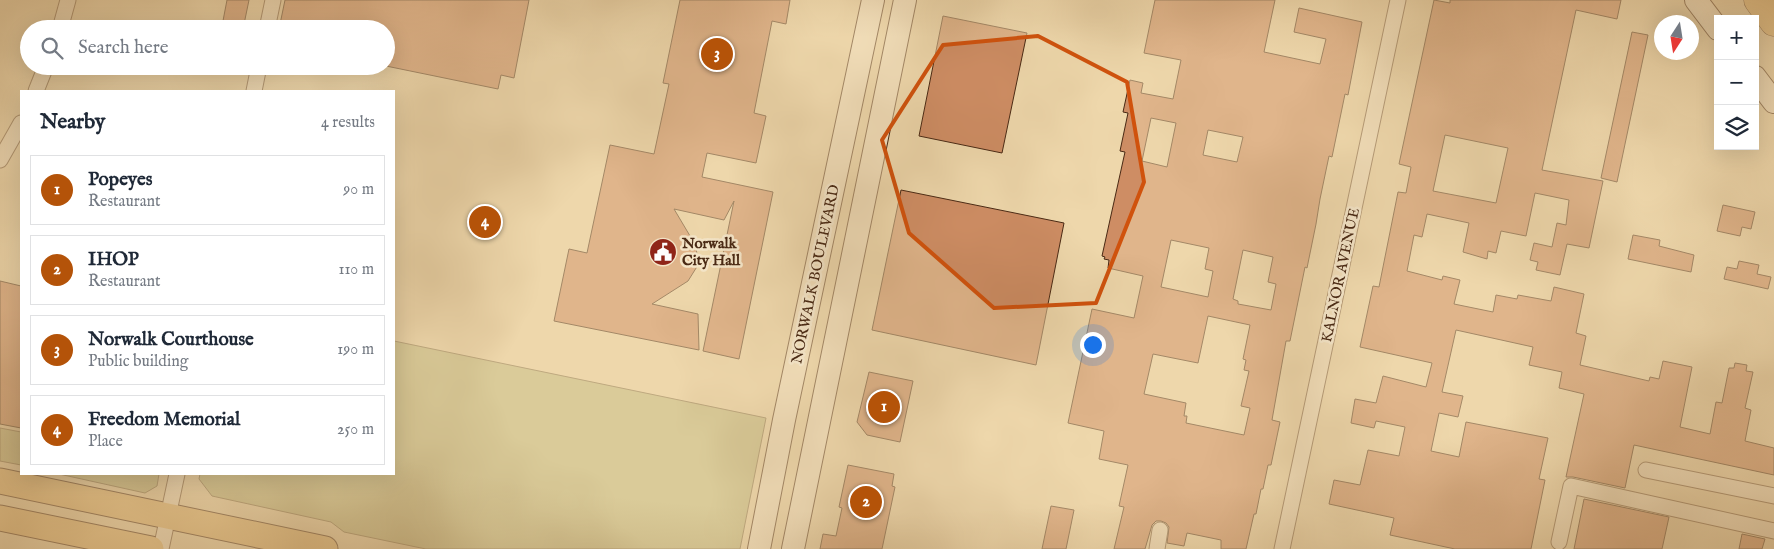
<!DOCTYPE html>
<meta charset="utf-8">
<style>
:root{--surface:#fff;--page:#f6f6f7;--text:#1f2937;--muted:#747a83;--line:#e0e1e3;--accent:#b45309}
body{margin:0;font-family:"IM FELL English",serif;background:var(--page);color:var(--text)}
.controls{position:absolute;right:15px;top:15px;display:grid;overflow:hidden;border-radius:0px;box-shadow:0 5px 20px #0002}
.controls button{width:45px;height:45px;display:grid;place-items:center;padding:0;border:0;border-bottom:1px solid var(--line);background:var(--surface);color:var(--text);font:25px sans-serif}
.compass{position:absolute;left:1654px;top:15px;width:45px;height:45px;border-radius:50%;background:var(--surface);box-shadow:0 5px 20px #0002;rotate:192deg}
.you{position:absolute;left:1092px;top:344px;width:18px;height:18px;margin:-12px;border:4px solid #fff;border-radius:50%;background:#1a73e8;box-shadow:0 0 0 8px #1a73e833}
.badge{display:grid;place-items:center;width:32px;height:32px;border-radius:50%;background:var(--accent);color:#fff;font-size:16px;font-weight:700}
.pin{position:absolute;translate:-50% -50%;border:2px solid #fff;box-shadow:0 1px 5px #0006}
.list{margin:0;padding:0;list-style:none}
h2{display:flex;justify-content:space-between;align-items:center;height:65px;margin:0;padding:0 20px;font-size:21px}
h2 small{font-size:16px;font-weight:400;color:var(--muted)}
.list li{display:grid;grid-template-columns:32px 1fr auto;gap:15px;align-items:center;box-sizing:border-box;height:70px;margin:0 10px 10px;padding:0 10px;border:1px solid var(--line);border-radius:0px}
.list b{display:block;font-size:19px;white-space:nowrap}
.list p{margin:0;font-size:16px;white-space:nowrap;color:var(--muted)}
.list em{font-size:16px;font-style:normal;color:var(--muted)}
.icon{flex:none;width:28px;height:28px;fill:none;stroke:currentColor;stroke-width:2;stroke-linecap:round;stroke-linejoin:round}
.map{position:relative;flex:none;width:1774px;height:549px;overflow:hidden}
.search{position:absolute;background:var(--surface);box-shadow:0 5px 20px #0002;left:20px;top:20px;width:375px;height:55px;display:flex;align-items:center;gap:12px;box-sizing:border-box;padding:0 18px;border-radius:28px;color:var(--muted);font-size:19px}
.panel{position:absolute;background:var(--surface);box-shadow:0 5px 20px #0002;left:20px;top:90px;width:375px;height:385px;border-radius:0px}
.map>svg:first-child{display:block}
</style>
<div class="map">
<svg width="1774" height="549" viewBox="0 0 1774 549">
<rect width="100%" height="100%" fill="#eed7ab"/>
<filter id="stains"><feTurbulence type="fractalNoise" baseFrequency=".004" numOctaves="4"/><feColorMatrix values="0 0 0 0 .2 0 0 0 0 .09 0 0 0 0 .02 0 0 0 .5 -.17"/></filter>
<radialGradient id="worn" r=".72"><stop offset=".6" stop-color="#630" stop-opacity="0"/><stop offset="1" stop-color="#630" stop-opacity=".3"/></radialGradient>
<g fill="#c1bc83" stroke="#85724c">
<path d="M394 341 766 418 740 549H426L344 532 331 522 212 496 199 479 200 474H394Z"/>
<path d="M0 428 21 432V465L0 461Z"/>
<path d="M59 474H159L157 486 145 493Z"/>
</g>
<g fill="#ce8d64" stroke="#492914" fill-rule="evenodd">
<path d="M227 0H249L243 29 222 26Z"/>
<path d="M285 0H529L514 78 501 75 498 89 386 66V29H279Z"/>
<path d="M680 0H790L786 24 772 21 754 113 766 116 756 163 707 153 702 177 773 192 739 359 703 351 734 201 724 220 674 209 696 246 698 265 688 281 652 304 698 314 699 350 554 321 569 249 587 253 610 145 654 154 669 84 663 83Z"/>
<path d="M1155 0H1275L1264 52 1320 64 1326 39 1294 32 1299 8 1362 22 1348 95 1345 94 1332 157 1329 156 1320 199 1316 224 1307 268 1305 267 1290 341H1286L1272 420 1280 422 1271 465H1268L1263 489H1261L1256 514H1254L1246 549H1221V540L1187 533 1184 546 1167 543 1169 527 1166 523 1161 521H1156L1152 525 1145 549H1114L1124 507 1119 506 1128 465 1099 459 1104 431 1068 423 1092 309 1134 318 1143 276 1108 268 1109 260 1104 259 1105 257 1102 256 1125 152 1120 151 1128 113 1123 112 1130 80 1143 83 1141 93 1173 99 1181 60 1144 53ZM1151 118 1176 123 1167 167 1142 161ZM1208 130 1243 137 1237 162 1203 155ZM1171 240 1209 248 1205 269 1213 271 1208 297 1161 287ZM1243 250 1273 257 1268 282 1276 284 1271 310 1238 304V301L1233 299ZM1208 316 1250 325 1243 359 1246 360 1244 370 1249 371 1241 406 1250 408 1244 435 1186 423 1187 416H1184L1186 403 1144 394 1153 354 1198 363Z"/>
<path d="M1434 0 1450 3V0H1621L1617 19 1576 10 1542 170 1603 181 1589 248 1567 244 1560 275 1536 270 1538 262 1530 260 1534 243 1552 247 1557 223 1566 225 1569 200 1535 193 1526 236 1501 231 1496 253 1488 251 1487 259 1463 252 1469 223 1427 214 1422 237 1414 235 1407 271 1442 280 1443 276 1460 280 1454 304 1493 312 1496 295 1517 299 1518 295 1551 301 1554 287 1584 294 1576 333 1586 336 1580 365 1649 381 1650 377 1659 379 1663 361 1692 367 1680 427 1710 434 1716 402 1722 403 1729 368H1734L1735 363 1747 365 1746 371 1753 372 1745 408 1751 410 1745 441 1774 448V475L1634 445 1625 488 1573 477H1566L1584 394 1559 388 1562 372 1529 365 1533 347 1456 330 1442 392 1463 396 1458 417 1439 413 1431 451 1459 457 1466 422 1548 438 1539 479 1545 480 1531 549H1455L1390 535 1394 518 1329 504 1334 480 1360 485 1368 450 1399 456 1405 427 1376 421 1374 428 1351 423 1355 399 1376 403 1383 376 1426 387 1432 363 1360 347 1373 286 1379 287 1398 192 1406 193 1411 167 1399 164ZM1445 135 1508 148 1496 203 1433 191Z"/>
<path d="M943 16 1027 33 1002 153 919 136Z"/>
<path d="M1632 32 1648 35 1617 182 1601 178Z"/>
<path d="M901 190 1064 223 1036 365 872 330Z"/>
<path d="M1723 205 1755 212 1751 229 1742 227 1740 236 1717 231Z"/>
<path d="M1633 235 1660 240 1659 246 1694 255 1691 272 1628 259Z"/>
<path d="M1739 261 1759 265 1757 274 1771 277 1768 289 1724 279 1727 267 1737 269Z"/>
<path d="M0 281 21 286V428L0 424Z"/>
<path d="M869 372 913 381 900 442 867 435 857 422Z"/>
<path d="M848 465 894 474 892 486 895 487 882 549H820L823 534 836 536 842 508 839 507Z"/>
<path d="M1584 499 1669 517 1662 549H1574Z"/>
<path d="M1051 506 1074 510 1066 549H1042Z"/>
<path d="M1742 534 1765 539 1762 549H1739Z"/>
</g>
<g fill="none" stroke-linecap="round" stroke-linejoin="round">
<g stroke="#72543a" stroke-width="17">
<g id="street">
<path d="M60 29 68 0"/>
<path d="M267 29 273 0"/>
<path d="M36 91 46 66"/>
<path d="M254 91 259 66"/>
<path d="M0 160 21 123"/>
<path d="M1646 470 1774 496"/>
<path d="M1559 542 1571 486 1774 531"/>
<path d="M161 549 177 474"/>
<path d="M1157 549 1160 530"/>
<path d="M1282 549 1398 0"/>
</g>
</g>
<g stroke="#492914" stroke-width="24">
<g id="secondary">
<path d="M1696 0 1718 29"/>
<path d="M1755 77 1774 102"/>
<path d="M759 549 784 420 873 0"/>
<path d="M793 549 905 0"/>
</g>
</g>
<g stroke="#492914" stroke-width="27">
<g id="primary">
<path d="M0 481 325 549"/>
<path d="M0 518 151 549"/>
</g>
</g>
<g stroke="#492914" stroke-width="29">
<path id="highway" d="M1758 0 1774 22"/>
</g>
<use href="#street" stroke="#f4e5c8" stroke-width="15"/>
<use href="#secondary" stroke="#f4e5c8" stroke-width="22"/>
<use href="#primary" stroke="#e7bc76" stroke-width="25"/>
<use href="#highway" stroke="#e7bc76" stroke-width="28"/>
</g>
<path d="M0 0H1774V549H0ZM1038 36 1127 82 1144 182 1096 303 994 308 909 233 882 140 943 45Z" fill="#eed7ab" fill-opacity=".55" fill-rule="evenodd"/>
<path fill="none" stroke="#d0520d" stroke-width="4" stroke-linejoin="round" d="M1038 36 1127 82 1144 182 1096 303 994 308 909 233 882 140 943 45Z"/>
<defs>
<g id="civic-disc" transform="scale(1.4375)"><circle r="9.5" fill="#8f2418" stroke="#f4e5c8"/><path d="M-.6-6.5H3V-4.5H.6V-3L4-1V1h2V6H-6V1h2V-1L-.6-3ZM-1.2 2.5V6h2.4V2.5Z" fill="#fff"/></g>
</defs>
<g fill-rule="evenodd">
<use href="#civic-disc" x="663" y="252"/>
</g>
<g text-anchor="middle" stroke-width="5" stroke-linejoin="round" paint-order="stroke">
<g font-size="15" font-weight="bold" fill="#492914" stroke="#f4e5c8" text-anchor="start">
<text x="682" y="248">Norwalk<tspan x="682" dy="17">City Hall</tspan></text>
</g>
<g font-size="15" fill="#492914" stroke="#f4e5c8">
<text transform="translate(815 274) rotate(-78)" y="5">NORWALK BOULEVARD</text>
<text transform="translate(1340 275) rotate(-78)" y="5">KALNOR AVENUE</text>
</g>
</g>
<rect width="100%" height="100%" filter="url(#stains)"/>
<rect width="100%" height="100%" fill="url(#worn)"/>
</svg>
<div class="controls">
<button>+</button>
<button>−</button>
<button><svg class="icon" aria-label="layers" viewBox="0 0 24 24"><path d="M12 4l9 5-9 5-9-5zM3 14l9 5 9-5"/></svg></button>
</div>
<svg class="compass" viewBox="-18 -18 36 36"><path d="M0-13l5 13h-10z" fill="#e53935"/><path d="M0 13l5-13h-10z" fill="#747a83"/></svg>
<div class="you"></div>
<div class="pin badge" style="left:884px;top:407px">1</div>
<div class="pin badge" style="left:866px;top:502px">2</div>
<div class="pin badge" style="left:717px;top:54px">3</div>
<div class="pin badge" style="left:485px;top:222px">4</div>
<div class="search"><svg class="icon" aria-label="search" viewBox="0 0 24 24"><circle cx="10" cy="10" r="6"/><path d="M15 15l6 6"/></svg>Search here</div>
<section class="panel">
<h2>Nearby<small>4 results</small></h2>
<ul class="list">
<li><span class="badge">1</span><div><b>Popeyes</b><p>Restaurant</p></div><em>90 m</em></li>
<li><span class="badge">2</span><div><b>IHOP</b><p>Restaurant</p></div><em>110 m</em></li>
<li><span class="badge">3</span><div><b>Norwalk Courthouse</b><p>Public building</p></div><em>190 m</em></li>
<li><span class="badge">4</span><div><b>Freedom Memorial</b><p>Place</p></div><em>250 m</em></li>
</ul>
</section>
</div>
